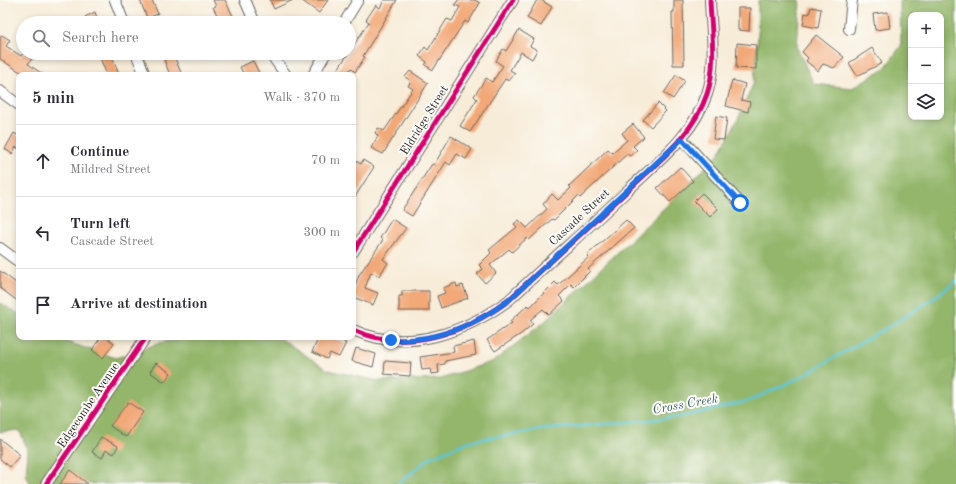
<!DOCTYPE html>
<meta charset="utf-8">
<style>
:root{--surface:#fff;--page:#f7f7f7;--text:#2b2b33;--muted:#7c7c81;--line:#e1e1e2}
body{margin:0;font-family:"Old Standard TT",serif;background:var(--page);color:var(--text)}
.controls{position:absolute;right:12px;top:12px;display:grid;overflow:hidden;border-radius:8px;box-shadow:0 2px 6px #0003}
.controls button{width:36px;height:36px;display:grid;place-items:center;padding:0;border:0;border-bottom:1px solid var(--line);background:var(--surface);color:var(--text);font:20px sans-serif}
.stop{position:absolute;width:12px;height:12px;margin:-9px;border:3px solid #1a73e8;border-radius:50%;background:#fff}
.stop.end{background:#1a73e8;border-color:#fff;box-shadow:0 1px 4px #0008}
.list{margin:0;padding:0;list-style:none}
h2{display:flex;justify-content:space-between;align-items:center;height:52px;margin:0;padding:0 16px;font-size:17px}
h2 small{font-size:13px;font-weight:400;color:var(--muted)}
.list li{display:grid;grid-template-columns:26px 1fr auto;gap:12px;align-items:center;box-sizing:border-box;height:72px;padding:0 16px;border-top:1px solid var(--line)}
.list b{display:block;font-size:15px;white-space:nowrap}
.list p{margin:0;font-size:13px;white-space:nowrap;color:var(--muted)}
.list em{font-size:13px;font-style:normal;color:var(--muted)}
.icon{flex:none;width:22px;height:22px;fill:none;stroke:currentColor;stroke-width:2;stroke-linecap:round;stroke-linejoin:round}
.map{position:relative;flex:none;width:956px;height:484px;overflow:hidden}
.search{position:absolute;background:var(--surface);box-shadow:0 2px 6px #0003;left:16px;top:16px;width:340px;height:44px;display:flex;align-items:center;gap:10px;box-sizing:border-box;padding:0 14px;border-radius:22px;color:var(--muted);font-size:15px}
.panel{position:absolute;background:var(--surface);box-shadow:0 2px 6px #0003;left:16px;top:72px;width:340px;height:268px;border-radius:8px}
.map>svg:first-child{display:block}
</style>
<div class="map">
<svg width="956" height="484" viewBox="0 0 956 484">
<rect width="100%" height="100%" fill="#fdfcf7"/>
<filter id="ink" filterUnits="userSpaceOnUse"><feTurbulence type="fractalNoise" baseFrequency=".025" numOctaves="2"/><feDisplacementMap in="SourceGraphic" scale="8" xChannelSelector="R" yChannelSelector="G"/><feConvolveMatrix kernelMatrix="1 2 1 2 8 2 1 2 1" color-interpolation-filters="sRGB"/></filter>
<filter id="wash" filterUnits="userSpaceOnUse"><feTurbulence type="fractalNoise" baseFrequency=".012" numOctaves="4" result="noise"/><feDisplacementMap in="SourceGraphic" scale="16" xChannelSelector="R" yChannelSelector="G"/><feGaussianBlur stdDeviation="0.9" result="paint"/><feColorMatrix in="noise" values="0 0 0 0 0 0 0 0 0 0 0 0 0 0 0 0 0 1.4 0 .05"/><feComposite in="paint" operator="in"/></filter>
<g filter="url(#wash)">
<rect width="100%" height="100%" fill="#f7ecd8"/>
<path fill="#93b66b" stroke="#586944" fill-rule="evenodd" d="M758 0H800L797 48 814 84 852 88 885 68 901 46 900 0H956V484H31L26 475 28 450 19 430 0 432V303L19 314V337H55L61 340 116 358 163 342 192 337H278L328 370 379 381 441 379 494 361 543 323 651 221 718 155 738 119 754 82 758 34ZM911 15H941V117H911Z"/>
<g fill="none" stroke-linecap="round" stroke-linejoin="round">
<path stroke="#5bc6d3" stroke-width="2.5" d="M398 484 431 457 470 441 540 430 680 417 749 401 797 379 897 322 931 300 956 281"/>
</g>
<g id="blocks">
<g fill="#f2a877">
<path d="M140 0H152L158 14 147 18Z"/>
<path d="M213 0H225L234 18 221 23 213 7 216 6Z"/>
<path d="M270 0H293L274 9Z"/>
<path d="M301 0H328L319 13Z"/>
<path d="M384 0H397L363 56 365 57 355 72 351 68 346 75H334L369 22 366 20 376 5 380 8Z"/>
<path d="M458 0H475L480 3 468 23 465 21 433 70 425 65 427 62 419 56 425 47 428 50 447 19 452 21 460 7 455 5Z"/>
<path d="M537 0H541L552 7 541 26 527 18Z"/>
<path d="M674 0H683L684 65H673L672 12H674Z"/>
<path d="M811 7 821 9 818 28 803 25 805 13 809 14Z"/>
<path d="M738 8H750L749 31 738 30Z"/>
<path d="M95 12 99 23H87L85 17Z"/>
<path d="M888 12 890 28 875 30 873 14Z"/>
<path d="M519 30 534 39 530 46 537 50 532 59 521 52 510 70 515 73 509 81 505 79 470 132 460 126 477 99 474 96 486 78 492 82 503 66 496 61 503 49 506 51Z"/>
<path d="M2 35 10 40 6 46 21 56 23 53H36L28 64 44 75H25L0 59V38Z"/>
<path d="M816 35 844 57 834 68 823 64 818 71 806 61 808 58 802 52Z"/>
<path d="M737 43 756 45V69L736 68Z"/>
<path d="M872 48 882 63 857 76 849 63Z"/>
<path d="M98 53H111L119 75H107Z"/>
<path d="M174 56 182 75H170L164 60Z"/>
<path d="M253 61 260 75H244L240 67Z"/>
<path d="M410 71 428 83 383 154 371 148 378 136 375 133 378 128 384 131 413 89 408 86 411 81 405 77Z"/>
<path d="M676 75 685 81 673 99 664 93Z"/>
<path d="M732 80 745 84 741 100 750 102 748 112 726 106Z"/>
<path d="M658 103 666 111 651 127 643 120Z"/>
<path d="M716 116 727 118 724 140 713 139Z"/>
<path d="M633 124 644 137 633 146 637 150 630 156 627 154 580 198 578 196 554 220 552 219 529 240 527 238 512 252 509 249 490 265 496 273 485 283 477 274 483 269 479 265 491 253 489 250 517 227 514 224 519 220 527 228 547 209 543 204 552 194 558 200 571 188 569 186 608 149 612 153 627 140 622 133Z"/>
<path d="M14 133 19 136V149L16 147 12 154 5 149Z"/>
<path d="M451 136 472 149 466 159 457 154 450 165 446 162 412 216 402 210 432 164 434 165Z"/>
<path d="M353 159 361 164 363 160 374 167 353 200Z"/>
<path d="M680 167 693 181 670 202 657 188Z"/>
<path d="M702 193 718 209 710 217 694 201Z"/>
<path d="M392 219 406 228 383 259 388 263 379 276 371 272 365 288 378 293 373 305 353 297V292L359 275 383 240 380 238Z"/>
<path d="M626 220 634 228 588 269 590 271 574 287 571 284 559 296 564 301 549 315 543 309 530 320 533 324 521 334 495 351 487 340 512 323 510 321 528 305 530 307 555 282 558 285 589 257 587 255Z"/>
<path d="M0 271 19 285V302L0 288Z"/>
<path d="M456 283 457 287 463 285 468 298 441 308 437 296 445 293 443 288Z"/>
<path d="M402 291H429V311H399V296H402Z"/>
<path d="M101 337H106L114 343 103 358 92 350Z"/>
<path d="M319 337H334L346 343 339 357 330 353 327 359 312 352Z"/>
<path d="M474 341 476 355 445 361V364L438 365 439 373 431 374 430 369 422 370 420 357 454 352 453 346Z"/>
<path d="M356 348 376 354 373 367 352 361Z"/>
<path d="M385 361 411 363 410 376 384 374Z"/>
<path d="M156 363 171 373 164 382 150 372Z"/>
<path d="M128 402 143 412 126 437 110 426Z"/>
<path d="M101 437 118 446 114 454 106 450 102 458 92 452Z"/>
<path d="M0 439 20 455 10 467 0 459Z"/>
<path d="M70 470 88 484H60Z"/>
</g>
</g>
</g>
<g filter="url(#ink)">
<use href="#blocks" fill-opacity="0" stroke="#69655e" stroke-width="1"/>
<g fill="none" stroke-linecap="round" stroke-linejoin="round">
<g stroke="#69655e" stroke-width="12">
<g id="minor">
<path d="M115 0 124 23"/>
<path d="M245 0 255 23"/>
<path d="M344 23 358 0"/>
<path d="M849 29 852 0"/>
<path d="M136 53 145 75"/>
<path d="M270 53 286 75"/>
<path d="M313 75 326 53"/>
<path d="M0 91 19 105"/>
<path d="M682 139 740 203"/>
<path d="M0 248 19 262"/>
<path d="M353 252 513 0"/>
<path d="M353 330C407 354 464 333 509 300 547 264 587 229 625 193 656 163 693 136 707 94 717 64 711 30 710 0"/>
<path d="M46 484 146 337"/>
</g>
</g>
<use href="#minor" stroke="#fff" stroke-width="10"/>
<g stroke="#fdfcf7" stroke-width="8">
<g id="cycleway">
<path d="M353 252 513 0"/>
<path d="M353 330C407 354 464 333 509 300 547 264 587 229 625 193 656 163 693 136 707 94 717 64 711 30 710 0"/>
<path d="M46 484 146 337"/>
</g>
</g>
<use href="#cycleway" stroke="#d6006c" stroke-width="5"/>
</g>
</g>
<g fill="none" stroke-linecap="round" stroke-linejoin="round" filter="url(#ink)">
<path stroke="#1a73e8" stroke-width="5" d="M391 340C436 342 474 326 509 300L682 139 740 203"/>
</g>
<g text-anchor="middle" stroke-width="4" stroke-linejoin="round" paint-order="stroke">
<g font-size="12" fill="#1c1c1c" stroke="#fdfcf7">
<text transform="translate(424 120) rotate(-58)" y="4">Eldridge Street</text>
<text transform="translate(579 217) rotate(-43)" y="4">Cascade Street</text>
<text transform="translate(88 405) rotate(-56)" y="4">Edgecombe Avenue</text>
</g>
<g font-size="13" font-style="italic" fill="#356065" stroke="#fdfcf7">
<text transform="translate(685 403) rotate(-10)" y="5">Cross Creek</text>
</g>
</g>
</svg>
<div class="controls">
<button>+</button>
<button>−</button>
<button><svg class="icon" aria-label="layers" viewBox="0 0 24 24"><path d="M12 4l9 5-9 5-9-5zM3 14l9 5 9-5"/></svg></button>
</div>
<div class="stop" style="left:740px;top:203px"></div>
<div class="stop end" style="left:391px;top:340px"></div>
<div class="search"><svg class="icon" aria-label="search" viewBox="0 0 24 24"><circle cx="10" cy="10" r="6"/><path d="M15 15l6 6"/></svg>Search here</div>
<section class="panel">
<h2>5 min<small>Walk · 370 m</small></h2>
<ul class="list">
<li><svg class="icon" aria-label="ahead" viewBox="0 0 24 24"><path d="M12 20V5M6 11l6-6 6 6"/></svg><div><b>Continue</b><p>Mildred Street</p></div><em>70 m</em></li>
<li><svg class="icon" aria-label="left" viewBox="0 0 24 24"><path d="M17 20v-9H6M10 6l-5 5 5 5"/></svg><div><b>Turn left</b><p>Cascade Street</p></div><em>300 m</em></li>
<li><svg class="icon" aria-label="arrive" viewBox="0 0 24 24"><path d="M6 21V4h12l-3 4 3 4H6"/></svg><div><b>Arrive at destination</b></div></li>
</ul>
</section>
</div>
